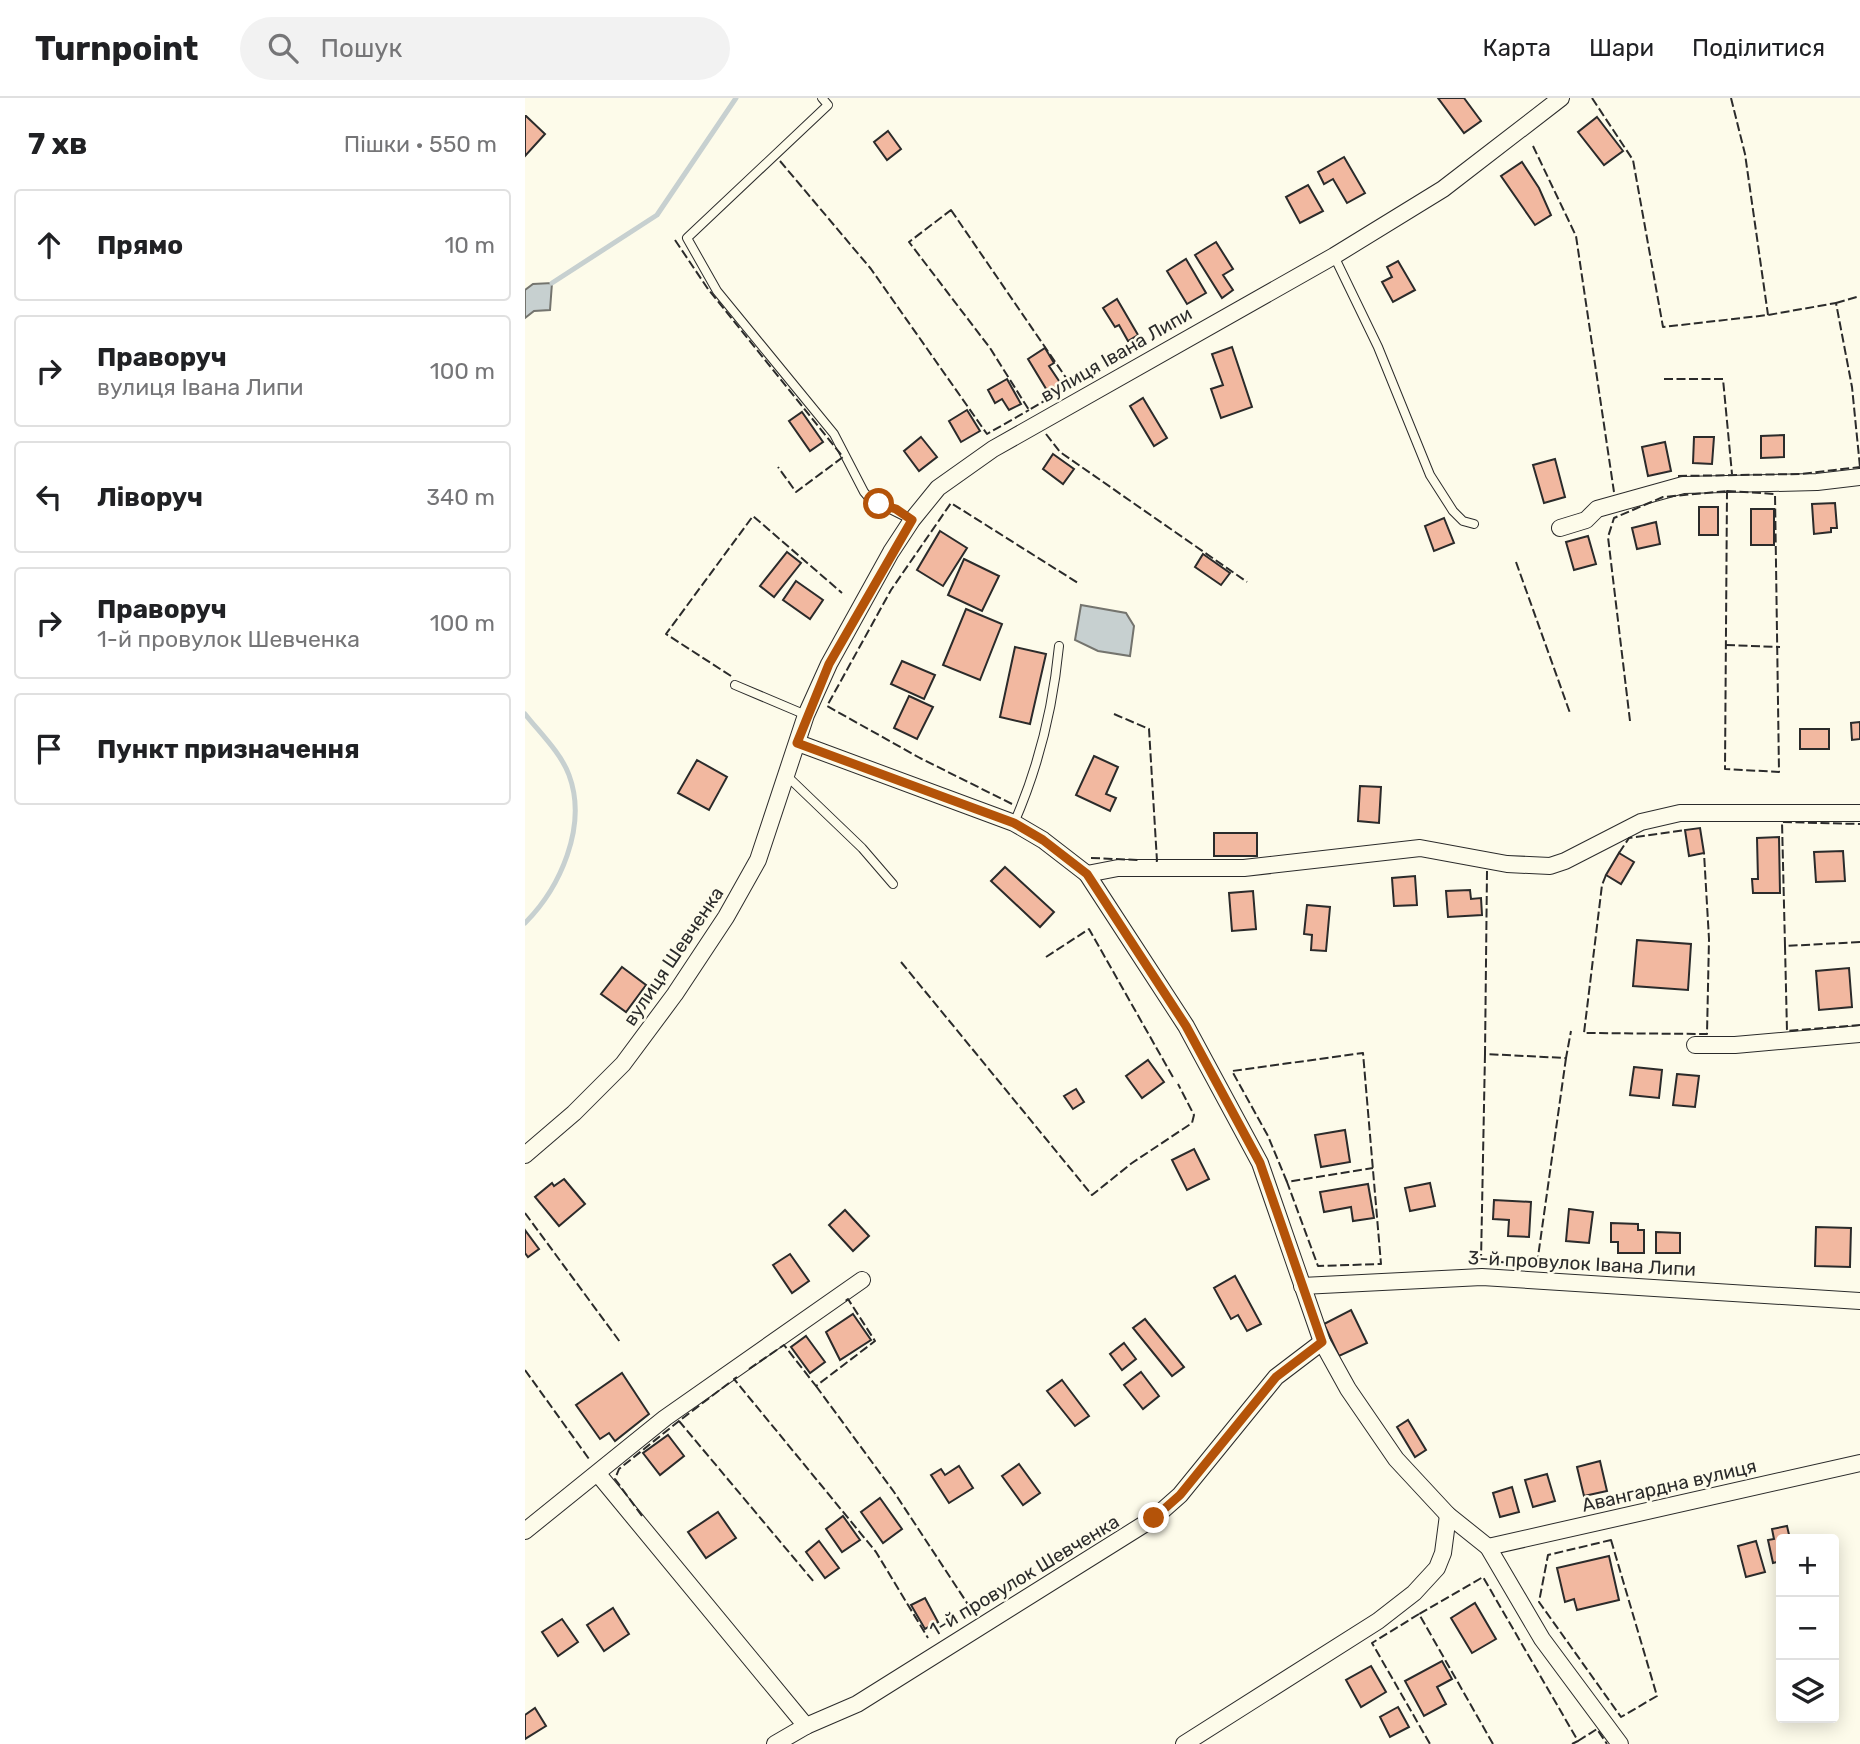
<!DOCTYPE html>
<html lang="uk">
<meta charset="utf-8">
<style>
:root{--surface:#fff;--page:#f2f2f2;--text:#202124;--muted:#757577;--line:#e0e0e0}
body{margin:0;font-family:Rubik,sans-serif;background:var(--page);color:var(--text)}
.controls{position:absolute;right:21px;bottom:21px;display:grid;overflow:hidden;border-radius:7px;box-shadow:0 4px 18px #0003}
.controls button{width:63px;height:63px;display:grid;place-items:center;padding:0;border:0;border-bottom:2px solid var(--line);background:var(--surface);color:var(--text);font:35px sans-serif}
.stop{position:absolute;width:21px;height:21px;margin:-16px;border:5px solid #b45309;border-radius:50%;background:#fff}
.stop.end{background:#b45309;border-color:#fff;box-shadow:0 2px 7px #0008}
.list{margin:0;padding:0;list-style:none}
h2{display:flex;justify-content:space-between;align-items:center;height:91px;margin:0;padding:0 28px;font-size:30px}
h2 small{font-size:23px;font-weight:400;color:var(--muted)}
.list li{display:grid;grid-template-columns:46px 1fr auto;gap:21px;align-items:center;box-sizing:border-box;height:112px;margin:0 14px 14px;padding:0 14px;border:2px solid var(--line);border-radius:7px}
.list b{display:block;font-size:26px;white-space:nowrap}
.list p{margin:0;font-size:23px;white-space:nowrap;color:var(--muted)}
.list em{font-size:23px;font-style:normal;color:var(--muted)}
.icon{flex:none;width:38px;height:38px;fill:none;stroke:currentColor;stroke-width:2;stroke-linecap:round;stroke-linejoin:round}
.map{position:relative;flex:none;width:1335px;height:1646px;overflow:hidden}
header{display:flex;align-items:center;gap:42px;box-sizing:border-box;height:98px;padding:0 35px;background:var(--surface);border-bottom:2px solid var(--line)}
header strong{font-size:33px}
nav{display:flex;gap:38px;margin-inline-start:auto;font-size:24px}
.search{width:490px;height:63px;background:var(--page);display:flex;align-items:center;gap:18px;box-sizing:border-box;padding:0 24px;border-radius:38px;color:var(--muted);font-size:26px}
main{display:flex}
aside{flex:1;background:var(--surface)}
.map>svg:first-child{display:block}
</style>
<header>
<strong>Turnpoint</strong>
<div class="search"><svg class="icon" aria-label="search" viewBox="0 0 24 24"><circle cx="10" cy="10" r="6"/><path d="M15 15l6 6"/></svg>Пошук</div>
<nav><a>Карта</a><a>Шари</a><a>Поділитися</a></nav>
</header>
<main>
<aside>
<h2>7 хв<small>Пішки · 550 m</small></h2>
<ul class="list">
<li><svg class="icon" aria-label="ahead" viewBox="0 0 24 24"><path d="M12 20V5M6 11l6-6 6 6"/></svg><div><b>Прямо</b></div><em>10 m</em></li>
<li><svg class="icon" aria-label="right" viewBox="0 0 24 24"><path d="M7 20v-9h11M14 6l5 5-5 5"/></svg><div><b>Праворуч</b><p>вулиця Івана Липи</p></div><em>100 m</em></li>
<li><svg class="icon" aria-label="left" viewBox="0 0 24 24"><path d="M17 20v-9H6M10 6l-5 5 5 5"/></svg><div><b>Ліворуч</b></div><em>340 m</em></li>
<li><svg class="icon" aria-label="right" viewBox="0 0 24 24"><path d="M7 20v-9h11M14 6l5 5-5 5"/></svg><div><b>Праворуч</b><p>1-й провулок Шевченка</p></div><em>100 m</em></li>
<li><svg class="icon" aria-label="arrive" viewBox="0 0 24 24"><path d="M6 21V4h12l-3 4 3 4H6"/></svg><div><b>Пункт призначення</b></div></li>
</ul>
</aside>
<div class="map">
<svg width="1335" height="1646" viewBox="0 0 1335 1646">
<rect width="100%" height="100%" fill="#fdfbea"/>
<g fill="#c7d0d0" stroke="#74746e" stroke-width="2">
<path d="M27 185 25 212 9 213 0 220V192L8 186Z"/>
<path d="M556 507 601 515 609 528 605 558 573 553 550 542Z"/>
</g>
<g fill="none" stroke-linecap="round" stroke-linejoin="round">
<g stroke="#c7d0d0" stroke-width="5">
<path d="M27 185 132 117 211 0"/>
<path d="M0 616C15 635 36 655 44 677 63 728 35 790 0 825"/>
</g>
</g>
<g fill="#f2b8a0" stroke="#2b2b2b" stroke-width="2">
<path d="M913 0H939L956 23 939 35Z"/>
<path d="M1 18 20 36 0 58V18Z"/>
<path d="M1072 19 1098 53 1079 67 1053 34Z"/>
<path d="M363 33 376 51 362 62 349 44Z"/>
<path d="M819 59 840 95 822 105 808 81 799 86 793 74Z"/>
<path d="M997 64 1014 90 1026 117 1010 127 976 78Z"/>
<path d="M783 87 798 113 775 125 761 99Z"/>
<path d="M691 144 708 171 698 177 708 192 697 200 670 157Z"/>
<path d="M661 161 681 195 662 206 642 173Z"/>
<path d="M873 163 890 192 868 204 857 184 867 179 862 169Z"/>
<path d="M592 201 613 237 603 243 594 227 590 229 578 210Z"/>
<path d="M707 249 727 309 696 320 686 291 698 287 687 256Z"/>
<path d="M520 250 529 265 524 268 536 286 523 294 503 261Z"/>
<path d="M482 281 496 306 484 312 477 301 470 305 463 292Z"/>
<path d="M618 300 642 340 629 348 605 308Z"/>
<path d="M442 312 455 333 436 344 424 323Z"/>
<path d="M277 314 298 344 285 353 264 323Z"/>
<path d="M1259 337V359L1236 360V338Z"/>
<path d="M396 339 412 359 394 373 379 353Z"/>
<path d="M1169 339H1189L1187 366 1168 365Z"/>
<path d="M1140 344 1146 373 1123 378 1117 349Z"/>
<path d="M528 356 549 371 538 386 518 371Z"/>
<path d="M1030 361 1040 399 1019 405 1008 367Z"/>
<path d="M1310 405 1312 430H1306V434L1289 436 1287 406Z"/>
<rect x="1174" y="409" width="19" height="28"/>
<rect x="1226" y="411" width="23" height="36"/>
<path d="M919 420 929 445 909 453 900 428Z"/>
<path d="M1131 424 1135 446 1112 451 1107 430Z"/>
<path d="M415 433 442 450 418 488 392 472Z"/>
<path d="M1063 438 1071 466 1049 472 1041 444Z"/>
<path d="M262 454 276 465 249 499 235 488Z"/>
<path d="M678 456 705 475 696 487 670 469Z"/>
<path d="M439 461 474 478 457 513 423 497Z"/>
<path d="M271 483 298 502 285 521 258 502Z"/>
<path d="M441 511 477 526 455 582 418 567Z"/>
<path d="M490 549 521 556 505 626 475 619Z"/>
<path d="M377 563 410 577 399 601 366 586Z"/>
<path d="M384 598 408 609 392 641 369 630Z"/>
<path d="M1335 624V641L1327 642 1326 625Z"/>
<rect x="1275" y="631" width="29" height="20"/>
<path d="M569 658 593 669 581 696 591 700 585 713 551 697Z"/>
<path d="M172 662 202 679 184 712 153 695Z"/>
<path d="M835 688 856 689 854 725 833 723Z"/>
<path d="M1175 730 1179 755 1164 758 1160 732Z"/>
<rect x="689" y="735" width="43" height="23"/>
<path d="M1254 739 1255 795H1228L1227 781H1233L1232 740Z"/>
<path d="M1318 753 1320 783 1291 784 1289 754Z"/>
<path d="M1094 755 1109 764 1096 786 1081 777Z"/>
<path d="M480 769 529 814 515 829 466 783Z"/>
<path d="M890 778 892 807 869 808 867 780Z"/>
<path d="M945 792 946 801 956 800 957 817 923 819 921 793Z"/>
<path d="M728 793 731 831 707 833 704 795Z"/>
<path d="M782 807 805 809 801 853 786 852 787 837 779 836Z"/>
<path d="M1112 842 1166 846 1163 892 1108 888Z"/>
<path d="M97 869 121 887 101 914 76 896Z"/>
<path d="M1324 870 1327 909 1294 912 1291 873Z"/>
<path d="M623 962 639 984 617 1000 601 978Z"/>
<path d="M1109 969 1137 972 1134 1000 1105 997Z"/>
<path d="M1152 976 1174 978 1170 1009 1148 1007Z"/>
<path d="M551 991 559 1004 548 1011 539 998Z"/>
<path d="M820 1032 825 1064 796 1069 790 1037Z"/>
<path d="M669 1051 684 1081 662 1092 647 1062Z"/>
<path d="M39 1081 60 1106 34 1128 10 1099 27 1085 29 1088Z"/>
<path d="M905 1085 910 1108 885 1113 880 1090Z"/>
<path d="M843 1086 849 1120 828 1123 826 1109 799 1114 795 1094Z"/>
<path d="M969 1102 1006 1104 1004 1139 983 1138 984 1122 968 1121Z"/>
<path d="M1044 1111 1068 1114 1064 1145 1041 1143Z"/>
<path d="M320 1112 344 1138 328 1153 304 1127Z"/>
<path d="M1086 1125 1113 1126V1132H1119V1155H1093V1144H1086Z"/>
<path d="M1291 1129 1326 1130 1325 1169 1290 1168Z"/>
<path d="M0 1132 14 1151 3 1159 0 1155Z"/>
<path d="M1131 1134 1155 1135V1155H1131Z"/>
<path d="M265 1156 284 1183 267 1195 248 1167Z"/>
<path d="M710 1178 736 1226 722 1233 713 1217 706 1221 689 1190Z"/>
<path d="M826 1212 842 1245 814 1258 799 1226Z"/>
<path d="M328 1216 346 1242 315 1262 301 1234Z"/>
<path d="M620 1221 659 1269 647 1278 608 1230Z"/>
<path d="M281 1238 300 1264 285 1275 266 1249Z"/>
<path d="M599 1245 611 1261 597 1272 585 1256Z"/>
<path d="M616 1274 634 1298 618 1311 599 1287Z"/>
<path d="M97 1275 124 1316 90 1343 84 1335 75 1341 51 1307Z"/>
<path d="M537 1282 564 1318 550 1328 522 1293Z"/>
<path d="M883 1322 901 1352 890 1359 872 1329Z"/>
<path d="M143 1337 159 1358 135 1377 118 1355Z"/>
<path d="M1075 1363 1082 1393 1059 1398 1052 1369Z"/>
<path d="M494 1366 515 1395 498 1407 477 1378Z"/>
<path d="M434 1368 448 1390 424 1405 406 1377 416 1371 420 1377Z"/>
<path d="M1022 1376 1030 1403 1008 1409 1000 1382Z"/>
<path d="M987 1389 994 1414 975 1419 968 1395Z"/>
<path d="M355 1400 377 1431 358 1445 336 1414Z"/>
<path d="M193 1414 211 1440 181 1460 163 1434Z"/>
<path d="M318 1418 335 1442 317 1454 301 1431Z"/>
<path d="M1262 1428 1265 1441H1256V1463L1248 1465 1243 1442 1249 1441 1247 1431Z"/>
<path d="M294 1443 314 1470 300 1480 281 1454Z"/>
<path d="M1231 1443 1240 1474 1221 1479 1213 1448Z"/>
<path d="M1084 1458 1094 1502 1052 1512 1049 1501 1040 1504 1032 1470Z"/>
<path d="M400 1500 413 1524 400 1531 386 1507Z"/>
<path d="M950 1505 971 1541 947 1555 926 1520Z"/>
<path d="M88 1510 104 1536 79 1553 62 1527Z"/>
<path d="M37 1521 53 1544 33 1558 17 1534Z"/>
<path d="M917 1563 927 1581 912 1589 921 1606 899 1618 880 1583Z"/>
<path d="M846 1568 861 1594 836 1609 821 1582Z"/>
<path d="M873 1609 884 1629 865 1639 855 1619Z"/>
<path d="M10 1610 21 1628 0 1641V1617Z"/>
</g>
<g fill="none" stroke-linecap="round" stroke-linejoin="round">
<g stroke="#2b2b2b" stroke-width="10">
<g id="service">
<path d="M297 0 303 7 162 140 192 193 309 336 339 394 345 401 387 422"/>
<path d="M809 158 853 249 905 377 928 413 938 423 949 426"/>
<path d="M210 587 281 617"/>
<path d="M262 678 337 750 368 786"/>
<path d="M489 725C514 668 528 610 534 548"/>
</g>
</g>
<g stroke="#2b2b2b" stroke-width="18">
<g id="minor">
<path d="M1035 430 1061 422 1072 411 1158 387 1292 384 1335 379"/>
<path d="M273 645 489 725 518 742 562 776 661 928 735 1065 797 1244 823 1291 871 1361 923 1417 963 1449 1017 1541 1095 1646"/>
<path d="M562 776 593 770H719L895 750 982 766 1025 768 1040 763 1116 724 1155 715H1335"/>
<path d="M1170 947H1210L1335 936"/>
<path d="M0 1057 49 1015 98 966 150 896 201 819 233 762 281 617 304 566 366 454 387 422 413 390 468 351 809 158 918 91 1036 0"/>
<path d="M777 1188 957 1179 1335 1203"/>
<path d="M73 1376 281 1628"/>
<path d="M0 1433 140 1320 337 1182"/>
<path d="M963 1449 1335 1365"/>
<path d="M250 1646 281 1628 332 1606 629 1420 655 1397 751 1279 797 1244"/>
<path d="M659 1646 853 1523 889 1495 912 1470 918 1455 923 1417"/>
</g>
</g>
<use href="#service" stroke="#fdfbea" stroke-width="8"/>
<use href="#minor" stroke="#fdfbea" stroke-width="16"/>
<g stroke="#2b2b2b" stroke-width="2" stroke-dasharray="9 3.5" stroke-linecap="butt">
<path d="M1067 0 1108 62 1138 229 1243 217 1311 205 1327 289 1335 369"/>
<path d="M1206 0 1220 56 1243 217"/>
<path d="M1008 48 1051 138 1089 394"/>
<path d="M255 63 346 171 462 336 504 312"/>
<path d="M426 112 546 287 504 312 465 250 384 144Z"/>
<path d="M150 142 183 191 318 359 271 394 253 369"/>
<path d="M1311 205 1335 198"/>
<path d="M1139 281H1198L1207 376"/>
<path d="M521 336 535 354 722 484"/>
<path d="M1153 378 1276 376 1335 369"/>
<path d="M1202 393 1250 396 1254 674 1200 671Z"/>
<path d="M991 464 1045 615"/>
<path d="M1201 547 1255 549"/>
<path d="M206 578 141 536 228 418 317 495"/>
<path d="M589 616 624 631 632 763H629"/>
<path d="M1105 623 1083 439 1089 420 1138 399 1202 393"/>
<path d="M487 706 395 660 302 608 366 492 426 405 553 485"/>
<path d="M1094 755 1104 740 1160 732"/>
<path d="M566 760 615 762"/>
<path d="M962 773 960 956 1041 960 1046 933"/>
<path d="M1081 777 1077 787 1059 935 1182 936 1184 841 1179 755"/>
<path d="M1335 844 1260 848 1262 933 1335 927"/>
<path d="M1260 848 1257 724 1335 726"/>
<path d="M521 859 564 831 649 981"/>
<path d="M376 864 567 1097 607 1065 667 1025 669 1017 653 986"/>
<path d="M960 956 956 1163 1012 1166 1041 960"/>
<path d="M762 1084 743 1038 707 973 838 955 856 1166 793 1168 762 1084 848 1070"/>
<path d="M0 1115 95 1244"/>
<path d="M224 1271 259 1247 291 1288 350 1243 323 1201 318 1205"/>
<path d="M0 1272 64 1361"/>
<path d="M212 1279 209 1281 351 1454 403 1540"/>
<path d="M204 1285 154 1323 289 1484"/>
<path d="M291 1288 369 1394 448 1514"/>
<path d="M117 1418 90 1381 94 1371 154 1323"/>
<path d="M1086 1442 1132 1598 1096 1619 1014 1504 1023 1457Z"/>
<path d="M894 1516 847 1545 905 1646"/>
<path d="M1053 1643 1072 1631 1082 1646"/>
<path d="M968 1646 894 1516 958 1479 1053 1643 1047 1646"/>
</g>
</g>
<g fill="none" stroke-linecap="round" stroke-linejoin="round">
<path stroke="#b45309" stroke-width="9" d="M354 406 371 411 387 422 304 566 272 645 489 725 518 742 562 776 661 928 735 1065 797 1244 751 1279 655 1397 629 1420"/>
</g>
<g text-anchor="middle" stroke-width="5" stroke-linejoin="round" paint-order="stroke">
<g font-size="19" fill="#2b2b2b" stroke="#fdfbea">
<text transform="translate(591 256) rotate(-30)" y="7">вулиця Івана Липи</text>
<text transform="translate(148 858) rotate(-56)" y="7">вулиця Шевченка</text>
<text transform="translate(1057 1165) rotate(3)" y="7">3-й провулок Івана Липи</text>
<text transform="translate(1144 1387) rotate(-13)" y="7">Авангардна вулиця</text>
<text transform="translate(499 1477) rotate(-31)" y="7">1-й провулок Шевченка</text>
</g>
</g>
</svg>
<div class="controls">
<button>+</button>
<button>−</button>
<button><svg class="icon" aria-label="layers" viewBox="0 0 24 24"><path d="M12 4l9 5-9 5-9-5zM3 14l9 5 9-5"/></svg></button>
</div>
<div class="stop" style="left:354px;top:406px"></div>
<div class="stop end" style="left:629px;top:1420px"></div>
</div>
</main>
